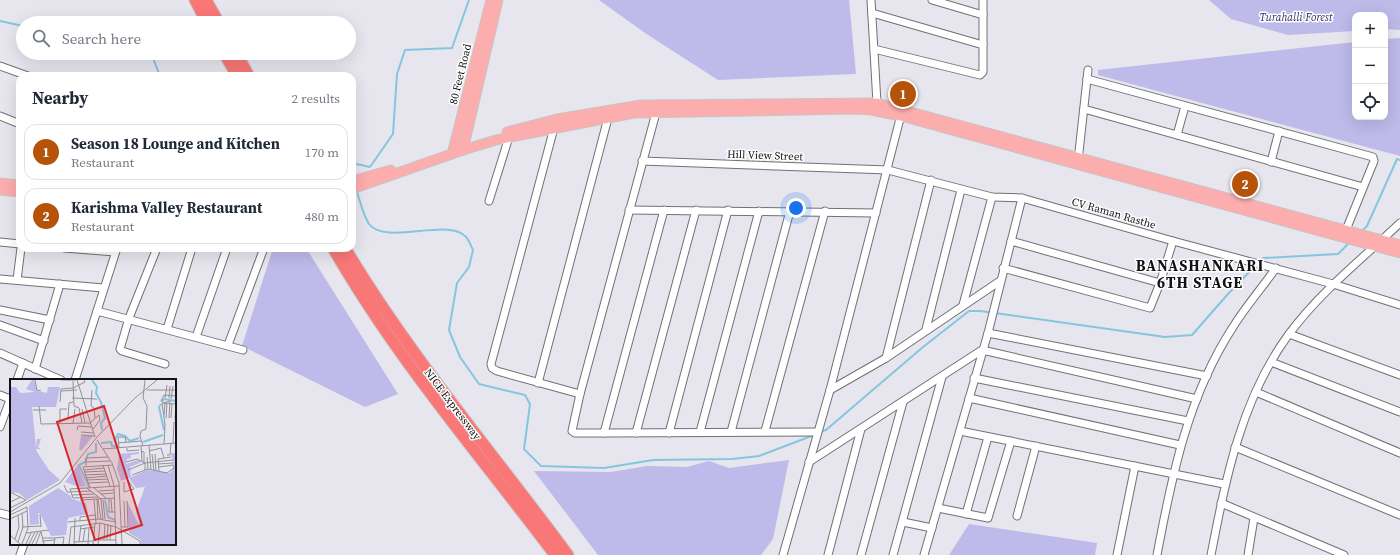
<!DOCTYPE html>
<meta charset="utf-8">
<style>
:root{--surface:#fff;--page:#f6f6f7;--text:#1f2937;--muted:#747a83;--line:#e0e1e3;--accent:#b45309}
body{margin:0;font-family:"Source Serif 4",serif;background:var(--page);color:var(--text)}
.controls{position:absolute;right:12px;top:12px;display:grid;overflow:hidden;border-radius:8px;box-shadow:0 4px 16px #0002}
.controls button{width:36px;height:36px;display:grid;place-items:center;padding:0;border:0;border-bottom:1px solid var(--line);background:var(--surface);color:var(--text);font:20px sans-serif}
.you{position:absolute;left:796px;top:208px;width:14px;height:14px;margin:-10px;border:3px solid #fff;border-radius:50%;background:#1a73e8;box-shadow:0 0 0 6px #1a73e833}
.badge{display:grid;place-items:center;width:26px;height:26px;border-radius:50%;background:var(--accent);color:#fff;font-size:13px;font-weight:700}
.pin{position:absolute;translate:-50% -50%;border:2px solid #fff;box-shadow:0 1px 4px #0006}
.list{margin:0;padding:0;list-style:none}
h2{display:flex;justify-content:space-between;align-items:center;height:52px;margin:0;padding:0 16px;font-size:17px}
h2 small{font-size:13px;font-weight:400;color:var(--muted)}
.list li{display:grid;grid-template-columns:26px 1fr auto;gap:12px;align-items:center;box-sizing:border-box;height:56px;margin:0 8px 8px;padding:0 8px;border:1px solid var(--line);border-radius:12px}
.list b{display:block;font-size:15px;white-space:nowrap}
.list p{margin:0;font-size:13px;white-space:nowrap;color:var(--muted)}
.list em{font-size:13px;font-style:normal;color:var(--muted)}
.icon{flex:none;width:22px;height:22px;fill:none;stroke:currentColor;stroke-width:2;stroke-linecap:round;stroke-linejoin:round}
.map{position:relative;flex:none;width:1400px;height:555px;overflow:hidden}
.search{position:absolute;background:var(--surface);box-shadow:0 4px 16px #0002;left:16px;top:16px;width:340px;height:44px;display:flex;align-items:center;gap:10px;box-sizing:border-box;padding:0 14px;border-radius:22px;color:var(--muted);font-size:15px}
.panel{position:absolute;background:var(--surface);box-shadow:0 4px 16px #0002;left:16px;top:72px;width:340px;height:180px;border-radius:12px}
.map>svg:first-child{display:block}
</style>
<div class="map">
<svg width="1400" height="555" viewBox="0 0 1400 555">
<rect width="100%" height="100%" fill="#e7e6ef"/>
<g fill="#bebae9">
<path d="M599 0H849L856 74 718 80 645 33Z"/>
<path d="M1209 0H1400V30L1385 29V15H1355V31L1288 35 1231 19Z"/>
<path d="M1400 38V156L1098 75V70L1355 42V117H1385V39Z"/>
<path d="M273 248H306L398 394 365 407 242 346Z"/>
<path d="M789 460 773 539 761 555H598L534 471 611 472 647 466 687 467 709 461 729 468Z"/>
<path d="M969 524 1097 543 1095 555H949Z"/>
</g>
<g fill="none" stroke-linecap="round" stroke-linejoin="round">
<g stroke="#85c6df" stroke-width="2">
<path d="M0 21 23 26"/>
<path d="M151 53 160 76"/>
<path d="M352 163 370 167 393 134 397 74 405 50 452 48 469 0"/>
<path d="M356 189C360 200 363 215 369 224 386 246 450 217 466 237 469 240 471 246 473 250L469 267 457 283 449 330 460 357 479 384 525 395 530 404 524 449 541 466 604 468 653 460 732 459 759 456 814 435"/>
<path d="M1361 232 1367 226 1397 159 1400 160"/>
<path d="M1258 262 1263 258 1338 254 1349 243"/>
<path d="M820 432 826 430 923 347 969 311H980L1165 337 1192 335 1228 294 1255 266"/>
</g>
<g stroke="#707078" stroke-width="9">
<g id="minor">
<path d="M871 0 877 103"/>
<path d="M932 0 983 15"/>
<path d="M872 13 983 45"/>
<path d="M874 49 980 75 983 72V0"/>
<path d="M0 66 28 76"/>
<path d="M1087 79 1373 157 1374 161 1346 230"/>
<path d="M657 109 580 394 572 431 575 433H604L817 432"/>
<path d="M1084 109 1363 187"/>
<path d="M0 116 20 124"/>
<path d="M554 128 491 364 492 368 497 371 580 394"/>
<path d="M1177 135 1185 106"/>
<path d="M642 161 888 170 992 197 1022 198 1173 241 1333 284 1400 305"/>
<path d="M1078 161 1088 70"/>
<path d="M1271 162 1279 131"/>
<path d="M489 201 509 137"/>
<path d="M629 210 876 213"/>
<path d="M1011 241 1160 283"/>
<path d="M0 242 20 244"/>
<path d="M64 248 115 252"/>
<path d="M157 248 129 318 120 349 122 351 165 364"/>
<path d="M1003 268 1150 308 1160 283 1173 241"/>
<path d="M0 279 103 288"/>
<path d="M17 280 21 248"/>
<path d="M963 305 992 197"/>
<path d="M0 310 50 320"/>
<path d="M97 311 243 350"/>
<path d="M0 325 44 341"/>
<path d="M167 329 192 248"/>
<path d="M926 329 961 190"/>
<path d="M988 333 1207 376"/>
<path d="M1289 334 1400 375"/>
<path d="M196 337 227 248"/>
<path d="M228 345 264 248"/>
<path d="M0 353 61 380"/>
<path d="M886 358 931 180"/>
<path d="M1271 362 1400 412"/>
<path d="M35 369 60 284"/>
<path d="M974 378 1188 421"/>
<path d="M17 380 23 363"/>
<path d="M75 380 117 248"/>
<path d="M538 383 608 118"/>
<path d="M830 390 886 358 1000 281"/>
<path d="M1256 392 1400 453"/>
<path d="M0 395 10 399"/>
<path d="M969 398 1180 445"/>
<path d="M0 427 11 397"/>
<path d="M765 431 825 211"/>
<path d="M960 431 1224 484"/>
<path d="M700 432 759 211"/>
<path d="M731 432 790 211"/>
<path d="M604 433 664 210"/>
<path d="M636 433 696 210"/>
<path d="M669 433 728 210"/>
<path d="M1235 447 1400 515"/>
<path d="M809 462 982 350 1197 399"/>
<path d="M1221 503 1344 555"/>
<path d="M938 508 988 518 1011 441"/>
<path d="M0 513 11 516"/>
<path d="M966 514 988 437"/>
<path d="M1017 516 1036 446"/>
<path d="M903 522 932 528"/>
<path d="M20 555 24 544"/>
<path d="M783 555 830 390 902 111"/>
<path d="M828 555 861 429"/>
<path d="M861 555 903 402"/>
<path d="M893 555 942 377"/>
<path d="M924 555 988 333 1022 198"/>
<path d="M1117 555 1135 466"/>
<path d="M1157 555C1172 475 1188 396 1233 327 1246 306 1262 288 1276 268"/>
<path d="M1211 555C1226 478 1241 399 1289 334 1320 292 1362 259 1400 223"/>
<path d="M1248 555 1254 518"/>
</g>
</g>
<g stroke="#c6c6c7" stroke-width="11">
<g id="major">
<path d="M507 132 557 119 641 105 877 103 1400 245"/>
<path d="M463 150 498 0"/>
<path d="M452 154 491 0"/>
<path d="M352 181 391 170"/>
<path d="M0 183 20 185"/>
<path d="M352 189 463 150 496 140 634 113 854 109 871 110 901 116 1400 253"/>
<path d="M0 190 20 192"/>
</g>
</g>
<g stroke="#c6c6c7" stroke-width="13">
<g id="highway">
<path d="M195 0 207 23"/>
<path d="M206 0 219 23"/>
<path d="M224 53 237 76"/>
<path d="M236 53 249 76"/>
<path d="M333 248C396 358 479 454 555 555"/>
<path d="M345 248C410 357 493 453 568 555"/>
</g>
</g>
<use href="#minor" stroke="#fff" stroke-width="7"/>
<use href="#major" stroke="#fcadad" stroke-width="9"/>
<use href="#highway" stroke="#fa7777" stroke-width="11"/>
</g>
<g text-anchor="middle" stroke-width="3" stroke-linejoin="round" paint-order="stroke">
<g font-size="11" font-style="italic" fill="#372b6a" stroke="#fff">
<text x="1296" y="21">Turahalli Forest</text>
</g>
<g font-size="11" fill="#121215" stroke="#fff">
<text transform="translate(460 74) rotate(-76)" y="4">80 Feet Road</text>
<text transform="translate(765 155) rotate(2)" y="4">Hill View Street</text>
<text transform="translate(1114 213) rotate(16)" y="4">CV Raman Rasthe</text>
<text transform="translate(453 404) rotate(53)" y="4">NICE Expressway</text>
</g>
<g font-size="15" font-weight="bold" letter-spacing="1" fill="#121215" stroke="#fff">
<text x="1200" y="271">BANASHANKARI<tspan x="1200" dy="17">6TH STAGE</tspan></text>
</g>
</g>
<g transform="translate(10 379)">
<rect width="166" height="166" fill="#e7e6ef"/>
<path d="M22 1H24L27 12 37 14 38 8H50L46 28H22L26 69 27 60H31L28 68 31 70H26L27 73 39 91 50 101 17 121 9 114 0 113V8H6L10 14 25 13 16 10ZM71 57H83L71 72 69 70ZM129 73V75L121 76V79L117 80 116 85 128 81 132 83 120 88 121 98 111 102 107 90 109 75ZM161 74H166V165H131V161L119 154 117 122 130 148 126 132 135 108 126 109 119 99 137 91 160 94 164 89ZM68 86 74 102 76 107 69 108 55 103ZM48 109 61 117 62 120 76 124 78 135 58 139 56 156 41 157 30 134H28L29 145 20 146 19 127Z" fill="#bebae9"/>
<path fill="none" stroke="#85c6df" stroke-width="2" d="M82 1 87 8 86 14 91 23 95 39 91 44 92 51M152 22 154 20 166 22M151 25 149 28 154 51M133 63 153 56M91 64 101 63 102 67H107L105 61 108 55 115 57 120 62 129 59M79 108 69 86 75 83 78 75 86 73V64M95 121 98 138 105 141"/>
<path fill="none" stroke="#929198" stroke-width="1" d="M25 1 27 11 31 12M51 1H66M67 1 85 58M63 2 64 27 69 29 72 44M82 11 81 27 84 29 85 39M137 11H166M51 12 67 11M62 19 87 20M155 19 157 6M159 19 160 7M161 20 163 7M50 23 51 10 63 9 75 3 74 1M153 23 151 22 154 16 166 17M153 24 160 22 159 39M29 27 31 45 80 44 89 36 90 41 83 50M72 30 75 44M23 31H36M154 36 155 24M58 39 59 24 63 23M156 39 157 24M161 39 162 25M50 44V30H57M63 44 65 30M67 51 68 47 81 48M71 53 83 54M71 56 84 57M87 61 102 84 109 104 112 165M108 64 131 62M163 64 164 43M154 65 155 46 152 24 166 25 165 40M139 66 141 91M131 67 132 82M133 67 130 57 131 52 136 50 137 27 133 19 135 1M109 69 108 58H115L116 63M117 69V72L129 71M93 70 166 64M131 72 134 73V84M139 72 151 69 154 79M142 75 144 92M145 75 146 92M157 76H160L161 64M137 78 138 90M76 83 100 82M116 83 127 80 135 84V91M148 85 163 84M93 86 100 107M98 86 104 107 106 165M76 87V79L98 78M74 91 94 89M118 91 135 84 163 81M74 93 95 92M149 93 148 80 161 78M75 96 96 95M122 96 138 90 157 94 164 89 163 86 149 88M76 99 97 97M77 101 98 100M114 103V113L124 110 118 101M78 104 98 103M54 106 57 113 81 112M77 109 91 120 93 140M80 109 73 88 103 86M84 109 97 120M89 112 104 111M0 113 16 121 0 129M91 115 104 114M62 116 84 115M88 118 63 119 60 110 109 107M87 120 88 140M88 120 91 140M99 120V133H105M101 120 102 133M70 121 105 119M84 121 86 144M93 121 95 140M114 122 115 148M0 123 11 118M0 133 50 104 87 58 125 19 147 1M30 135 31 148M0 136 17 128 18 149 12 165M0 140 17 132M70 142V138L85 136M58 143 88 140 106 143M12 148 31 147M111 148H118L117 122M70 150 84 148M31 153 34 165M16 154 39 151M0 156 10 165M32 159H45L44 165M45 159 54 158 53 165M5 160 9 148 8 136M88 161H106M94 161 95 145M97 161 98 145M100 161 101 146M32 162 45 161M8 163 13 148 12 134M64 163 83 162M69 163 71 146M73 163 75 149M16 165 21 154M19 165 25 153M22 165 28 153M26 165 31 152M59 165 61 148 90 144 106 148 130 162V165M64 165 65 139M78 165 79 149M83 165 85 145M88 165 90 144"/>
<path fill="#d62828" fill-opacity="0.15" stroke="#d62828" stroke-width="2" d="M94 27 132 146 85 161 47 43Z"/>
<rect width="166" height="166" fill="none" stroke="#121215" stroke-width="2"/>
</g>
</svg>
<div class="controls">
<button>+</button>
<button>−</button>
<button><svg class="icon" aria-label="locate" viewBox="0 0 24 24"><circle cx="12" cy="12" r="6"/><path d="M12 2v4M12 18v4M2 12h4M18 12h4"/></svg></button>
</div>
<div class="you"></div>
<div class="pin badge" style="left:903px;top:94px">1</div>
<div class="pin badge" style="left:1245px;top:184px">2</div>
<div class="search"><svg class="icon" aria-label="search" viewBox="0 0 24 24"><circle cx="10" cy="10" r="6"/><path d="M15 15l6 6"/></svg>Search here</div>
<section class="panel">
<h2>Nearby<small>2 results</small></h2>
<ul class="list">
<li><span class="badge">1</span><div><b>Season 18 Lounge and Kitchen</b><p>Restaurant</p></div><em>170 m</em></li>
<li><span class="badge">2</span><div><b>Karishma Valley Restaurant</b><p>Restaurant</p></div><em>480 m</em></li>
</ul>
</section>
</div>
